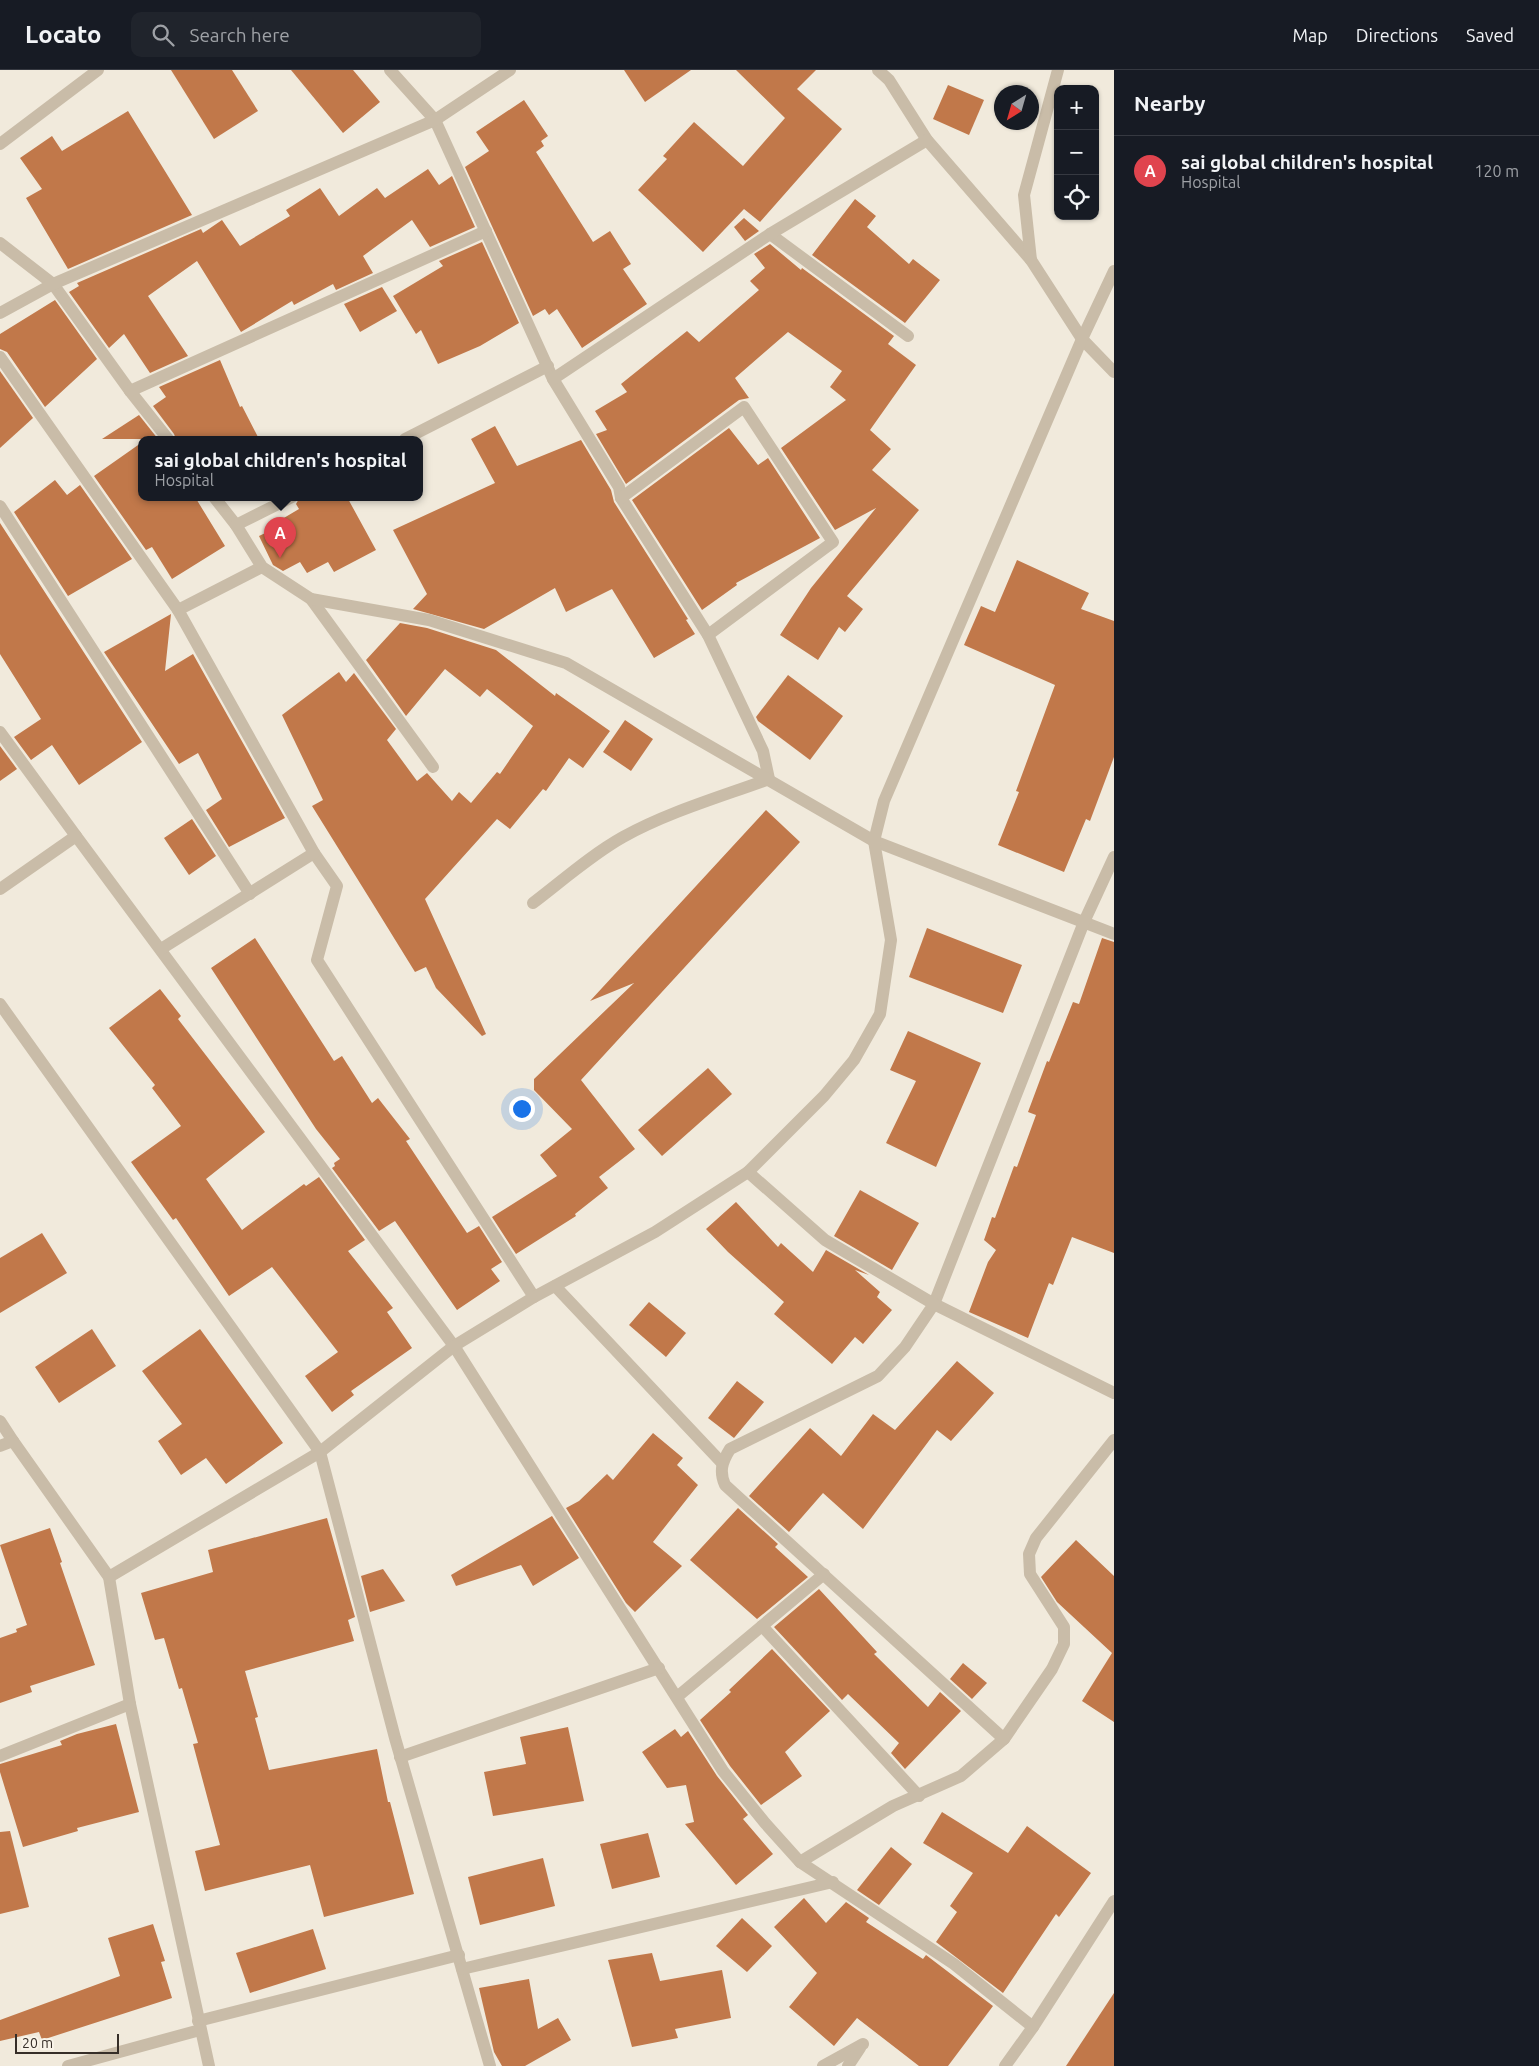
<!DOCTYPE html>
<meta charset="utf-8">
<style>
:root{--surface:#171b24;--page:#20242c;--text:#f1f3f6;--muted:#9ea1a6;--line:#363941;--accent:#92a7ae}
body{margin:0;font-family:Ubuntu,sans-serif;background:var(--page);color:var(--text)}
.controls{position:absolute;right:15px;top:15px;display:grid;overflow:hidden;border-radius:10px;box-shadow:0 1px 4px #0004}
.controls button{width:45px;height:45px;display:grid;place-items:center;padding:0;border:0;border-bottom:1px solid var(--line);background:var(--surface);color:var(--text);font:25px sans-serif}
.compass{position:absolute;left:994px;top:15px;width:45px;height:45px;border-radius:50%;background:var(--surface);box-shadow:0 1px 4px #0004;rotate:217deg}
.scale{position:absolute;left:15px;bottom:12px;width:104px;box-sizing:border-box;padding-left:5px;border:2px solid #362e28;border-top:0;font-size:14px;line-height:18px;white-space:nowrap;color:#362e28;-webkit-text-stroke:4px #f9f3e8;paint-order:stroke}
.you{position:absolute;left:521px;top:1038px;width:18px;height:18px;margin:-12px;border:4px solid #fff;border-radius:50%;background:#1a73e8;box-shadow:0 0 0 8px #1a73e833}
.badge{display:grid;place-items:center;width:32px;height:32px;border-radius:50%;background:var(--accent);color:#fff;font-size:16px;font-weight:700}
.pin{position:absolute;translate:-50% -41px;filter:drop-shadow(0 1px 2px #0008)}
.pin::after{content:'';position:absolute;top:26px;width:18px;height:15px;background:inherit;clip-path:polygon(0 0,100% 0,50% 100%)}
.popup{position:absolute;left:138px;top:366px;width:285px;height:65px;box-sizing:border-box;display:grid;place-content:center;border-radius:10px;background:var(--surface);filter:drop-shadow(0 1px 4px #0005);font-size:16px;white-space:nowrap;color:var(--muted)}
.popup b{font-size:19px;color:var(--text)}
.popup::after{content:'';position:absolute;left:50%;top:100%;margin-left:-10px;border:10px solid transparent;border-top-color:var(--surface)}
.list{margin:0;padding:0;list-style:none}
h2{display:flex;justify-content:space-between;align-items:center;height:65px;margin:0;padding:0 20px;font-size:21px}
h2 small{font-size:16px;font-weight:400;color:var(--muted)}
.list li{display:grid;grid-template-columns:32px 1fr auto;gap:15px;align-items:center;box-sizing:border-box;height:70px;padding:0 20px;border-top:1px solid var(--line)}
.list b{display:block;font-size:19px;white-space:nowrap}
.list p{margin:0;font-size:16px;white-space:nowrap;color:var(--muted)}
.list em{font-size:16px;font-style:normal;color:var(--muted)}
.icon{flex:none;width:28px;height:28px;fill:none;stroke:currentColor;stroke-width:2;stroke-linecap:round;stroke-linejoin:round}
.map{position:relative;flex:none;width:1114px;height:1996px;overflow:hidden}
header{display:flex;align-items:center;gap:30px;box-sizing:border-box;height:70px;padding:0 25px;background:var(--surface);border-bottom:1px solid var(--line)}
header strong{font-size:24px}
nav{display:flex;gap:28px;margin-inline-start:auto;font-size:18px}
.search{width:350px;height:45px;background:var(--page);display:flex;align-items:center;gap:12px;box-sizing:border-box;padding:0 18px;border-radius:10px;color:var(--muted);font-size:19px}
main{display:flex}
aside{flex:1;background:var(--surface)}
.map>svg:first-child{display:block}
</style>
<header>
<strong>Locato</strong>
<div class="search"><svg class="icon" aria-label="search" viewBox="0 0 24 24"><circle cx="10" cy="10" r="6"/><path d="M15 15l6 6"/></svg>Search here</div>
<nav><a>Map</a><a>Directions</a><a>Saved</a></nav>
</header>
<main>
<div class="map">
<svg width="1114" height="1996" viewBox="0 0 1114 1996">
<rect width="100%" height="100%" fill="#f1eadc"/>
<g fill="#c1784a">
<path d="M171 0H232L258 41 214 69Z"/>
<path d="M291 0H353L380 32 343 63Z"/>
<path d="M624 0H691L645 32Z"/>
<path d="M736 0H816L797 19 842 59 760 152 744 139 703 182 638 120 667 89 663 86 694 52 743 96 785 48Z"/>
<path d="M948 15 984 30 969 65 933 49Z"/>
<path d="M524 30 548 66 541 71 544 76 536 82 593 172 610 161 631 194 623 199 647 234 582 278 557 239 549 245 545 239 533 246 465 97 489 81 476 62Z"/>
<path d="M128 41 192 145 68 199 26 128 42 119 20 88 52 66 62 81Z"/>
<path d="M428 99 439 115 452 106 475 157 430 177 412 150 363 186 373 203 336 220 333 214 294 235 292 231 241 262 197 191 148 226 188 286 150 303 124 264 109 278 69 222 79 216 77 213 201 159 203 163 222 150 240 176 290 146 286 140 320 118 339 146 377 118 385 128Z"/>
<path d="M855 129 876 146 867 157 909 194 913 189 940 210 905 253 812 185Z"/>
<path d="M744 148 759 161 745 171 734 157Z"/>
<path d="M482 172 519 253 480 276 438 294 421 260 416 264 393 226 443 196 439 191Z"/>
<path d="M770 174 801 200 802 198 894 266 888 274 916 295 870 360 891 379 872 400 919 440 847 526 863 539 845 562 839 557 818 590 780 565 811 518 876 438 835 460 781 378 846 330 830 317 842 301 788 262 735 308 749 328 739 330 626 414 596 364 607 360 595 341 627 322 621 314 687 261 699 272 759 220 750 211 765 198 754 184Z"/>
<path d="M382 217 397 241 360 262 344 234Z"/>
<path d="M55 230 97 289 45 337 7 282 0 279V264Z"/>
<path d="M220 290 240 337 242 336 259 369H176L174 364 153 336 166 327 159 317Z"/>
<path d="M0 301 33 348 0 378Z"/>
<path d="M139 345 158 369H102Z"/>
<path d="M495 356 517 396 581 370 611 420 614 432 688 549 686 550 695 564 654 588 612 519 566 542 555 518 484 559 413 539 427 524 393 460 495 413 471 369Z"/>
<path d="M729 358 758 395 768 388 820 468 736 513 737 515 702 540 632 430Z"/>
<path d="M141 373V427H195L225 476 172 509 152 477 146 480 94 406Z"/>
<path d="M55 410 67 425 80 415 132 489 68 526 14 442Z"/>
<path d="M300 427H347L376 480 334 502 328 492 307 503 300 492 283 501 273 495 259 466 280 456 277 452 299 439 296 434Z"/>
<path d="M0 453 142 672 79 715 52 675 31 690 14 667 41 649 0 584Z"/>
<path d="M1017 490 1089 523 1081 539 1114 551V687L1090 751 1086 749 1064 802 998 775 1019 722 1016 721 1055 615 964 575 981 536 995 542Z"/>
<path d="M171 544 165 601 193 584 285 748 229 777 206 740 222 729 198 683 179 694 104 582Z"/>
<path d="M400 553 427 558 496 580 555 626 556 623 610 661 583 698 569 688 546 721 543 719 510 759 497 749 425 829 486 964 482 966 436 918 426 897 415 902 373 834 312 736 323 730 282 645 339 602 346 612 354 603 396 659 387 670 417 711 427 703 452 731 459 722 471 733 497 702 500 704 533 656 487 619 480 627 445 599 406 646 366 590Z"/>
<path d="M788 605 843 646 810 690 758 651 756 647Z"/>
<path d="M625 650 653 669 631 701 603 682Z"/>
<path d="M0 676 17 699 0 711Z"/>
<path d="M766 740 800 772 581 1010 635 1079 599 1107 608 1118 575 1144 576 1146 516 1184 492 1147 557 1106 540 1085 572 1059 534 1020V1009L634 913 590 931Z"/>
<path d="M192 749 216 786 189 805 164 768Z"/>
<path d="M927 858 1022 895 1003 943 909 907Z"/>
<path d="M255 868 334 991 342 986 372 1033 378 1028 410 1069 406 1071 467 1163 479 1156 502 1192 491 1199 500 1211 457 1240 395 1151 379 1161 332 1098 335 1096 334 1093 340 1089 316 1059 211 898Z"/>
<path d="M1102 868 1114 872V1183L1072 1167 1053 1215 1049 1213 1028 1268 969 1242 988 1192 996 1180 984 1170 992 1147 995 1148 1014 1096 1017 1097 1036 1045 1028 1042 1047 991 1049 992 1073 932 1079 934Z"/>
<path d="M160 919 181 946 178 949 265 1062 206 1109 242 1160 304 1114 306 1116 319 1107 365 1170 348 1181 393 1238 387 1242 412 1278 351 1321 354 1325 332 1342 305 1306 338 1282 272 1197 229 1226 176 1148 173 1150 131 1092 181 1056 152 1018 155 1015 109 958Z"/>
<path d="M908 961 981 993 936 1097 886 1073 916 1011 890 1000Z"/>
<path d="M708 998 732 1024 662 1086 638 1060Z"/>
<path d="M860 1120 919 1153 892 1200 834 1166Z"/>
<path d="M736 1132 778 1177 781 1173 813 1202 826 1180 869 1205 855 1200 880 1222 877 1227 892 1240 863 1274 855 1267 832 1294 774 1244 784 1232 728 1182 706 1159Z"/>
<path d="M42 1163 67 1203 0 1243V1188Z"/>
<path d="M649 1232 686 1263 666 1287 629 1255Z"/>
<path d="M92 1259 116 1296 59 1333 35 1297Z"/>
<path d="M200 1259 283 1373 226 1414 206 1388 181 1405 158 1371 182 1354 142 1301Z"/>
<path d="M957 1291 994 1323 951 1371 937 1360 863 1459 823 1423 789 1462 749 1426 810 1358 841 1386 873 1344 895 1360Z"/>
<path d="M737 1311 764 1332 734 1368 708 1348Z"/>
<path d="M653 1363 683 1388 677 1395 698 1415 653 1472 682 1496 635 1542 626 1533 566 1438 579 1431 607 1404 613 1410Z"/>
<path d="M738 1438 778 1474 775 1477 808 1507 757 1549 690 1490Z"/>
<path d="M552 1446 579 1488 533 1516 521 1495 456 1516 451 1505Z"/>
<path d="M327 1448 355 1547 348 1550 354 1571 245 1601 258 1647 255 1648 269 1700 377 1679 388 1732H390L414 1824 324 1847 310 1795 205 1821 195 1781 220 1775 193 1674 198 1673 182 1618 179 1619 164 1568 155 1570 141 1523 213 1502 208 1480Z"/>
<path d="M50 1458 62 1492 60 1493 95 1595 30 1616 32 1622 0 1633V1568L17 1562 16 1559 27 1555 0 1475Z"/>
<path d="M1076 1470 1114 1506V1652L1082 1631 1112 1583 1057 1532 1041 1507Z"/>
<path d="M383 1499 405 1531 370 1542 361 1506Z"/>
<path d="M819 1519 877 1582 874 1584 928 1637 940 1622 961 1641 905 1699 891 1683 899 1673 848 1624 842 1630 774 1557Z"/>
<path d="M772 1579 830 1641 785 1682 802 1706 761 1735 730 1696 700 1650 731 1622 729 1620Z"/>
<path d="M963 1593 987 1613 972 1629 950 1609Z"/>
<path d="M116 1654 139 1742 77 1758 78 1761 23 1777 0 1702V1694L62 1675 60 1671 77 1664Z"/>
<path d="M568 1657 584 1731 493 1746 484 1702 526 1694 520 1667Z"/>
<path d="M675 1659 681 1667 688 1661 717 1706 748 1745 743 1749 773 1784 736 1815 685 1754 694 1752 686 1715 667 1718 642 1682Z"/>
<path d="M942 1742 1008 1783 1027 1756 1091 1803 1059 1847 1056 1844 1003 1923 936 1872 957 1842 950 1836 973 1803 923 1773Z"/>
<path d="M10 1761 29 1837 0 1844V1762Z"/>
<path d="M648 1763 660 1807 612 1819 600 1774Z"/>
<path d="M891 1777 912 1794 879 1835 857 1820Z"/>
<path d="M543 1788 555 1836 480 1855 468 1807Z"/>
<path d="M804 1828 826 1853 846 1832 869 1848 866 1852 923 1889 926 1885 993 1936 948 1996H919L857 1948 834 1976 789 1937 817 1903 774 1857Z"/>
<path d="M742 1848 772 1876 747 1902 716 1876Z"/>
<path d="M153 1854 165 1891 161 1892 172 1928 42 1970 39 1962 0 1971V1950L120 1906 108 1868Z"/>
<path d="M313 1859 326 1899 250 1923 236 1883Z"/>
<path d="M652 1883 660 1911 722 1900 731 1948 675 1959 678 1968 632 1977 608 1890Z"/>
<path d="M529 1909 538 1959 558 1948 571 1970 525 1996H502L494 1982 479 1918Z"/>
<path d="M1114 1923V1996H1066Z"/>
</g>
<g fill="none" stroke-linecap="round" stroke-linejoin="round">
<g stroke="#c9bca8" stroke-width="12">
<path d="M390 0 435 50 553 309 619 417 621 428 708 565 763 681 769 709C720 727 668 742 623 767 591 785 562 811 533 833"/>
<path d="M878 0 889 10 927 70 1031 190 1082 269 1114 302"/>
<path d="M0 74 98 0"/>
<path d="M770 164 908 266"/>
<path d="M0 173 53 214 130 321 168 369"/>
<path d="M1031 190 1024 125 1058 0"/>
<path d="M0 243 53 214 435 50 510 0"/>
<path d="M0 287 178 540 262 497"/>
<path d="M553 309 770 164 927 70"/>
<path d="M130 321 486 161"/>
<path d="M405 369 548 296"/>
<path d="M214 427 236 455 262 497 311 529 433 697"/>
<path d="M621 428 744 337 833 472 708 565"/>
<path d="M0 436 250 824"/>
<path d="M236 455 292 427"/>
<path d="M311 529 429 550 566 593 874 771 1114 864"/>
<path d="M178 540 314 783 337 816 317 890 534 1227"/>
<path d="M0 662 76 766"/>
<path d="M1114 787 1084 852 934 1234 1114 1323"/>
<path d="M0 819 76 766 454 1276 723 1701 765 1753 800 1792 893 1736 961 1706 1004 1669 1052 1599 1064 1574V1557L1030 1504 1029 1484 1036 1468 1114 1370"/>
<path d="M161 879 314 783"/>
<path d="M0 934 320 1382 395 1668 490 1996"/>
<path d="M748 1102 825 1170 934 1234 905 1277 878 1306 730 1379C722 1392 719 1401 725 1415L1004 1669"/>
<path d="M555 1216 722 1393"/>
<path d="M0 1351 13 1371"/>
<path d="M0 1376 13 1371 109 1507 130 1634 209 1996"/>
<path d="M109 1507 320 1382 454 1276 534 1227 655 1162 748 1102 824 1026 854 990 880 944 891 870 874 771 884 731 1082 269 1114 201"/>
<path d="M762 1556 919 1726"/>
<path d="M677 1627 824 1504"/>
<path d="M0 1686 130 1634"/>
<path d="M400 1687 659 1598"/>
<path d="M800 1792 954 1894 1033 1957 1005 1996"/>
<path d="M462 1899 833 1812"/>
<path d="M198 1951 459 1885"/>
<path d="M1033 1957 1114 1831"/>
<path d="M68 1996 200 1960"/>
<path d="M823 1996 863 1974"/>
<path d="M848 1996 860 1978"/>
</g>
</g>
</svg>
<div class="controls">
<button>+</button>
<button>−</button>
<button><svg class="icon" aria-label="locate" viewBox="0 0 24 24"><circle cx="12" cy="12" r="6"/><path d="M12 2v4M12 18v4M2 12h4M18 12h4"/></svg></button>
</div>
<svg class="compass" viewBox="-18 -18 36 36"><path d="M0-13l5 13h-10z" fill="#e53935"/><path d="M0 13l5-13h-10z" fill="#9ea1a6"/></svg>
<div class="scale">20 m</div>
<div class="you"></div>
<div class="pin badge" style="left:280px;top:488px;background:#e0444e">A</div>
<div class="popup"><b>sai global children's hospital</b>Hospital</div>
</div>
<aside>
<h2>Nearby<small></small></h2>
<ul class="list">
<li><span class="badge" style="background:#e0444e">A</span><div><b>sai global children's hospital</b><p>Hospital</p></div><em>120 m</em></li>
</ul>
</aside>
</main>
